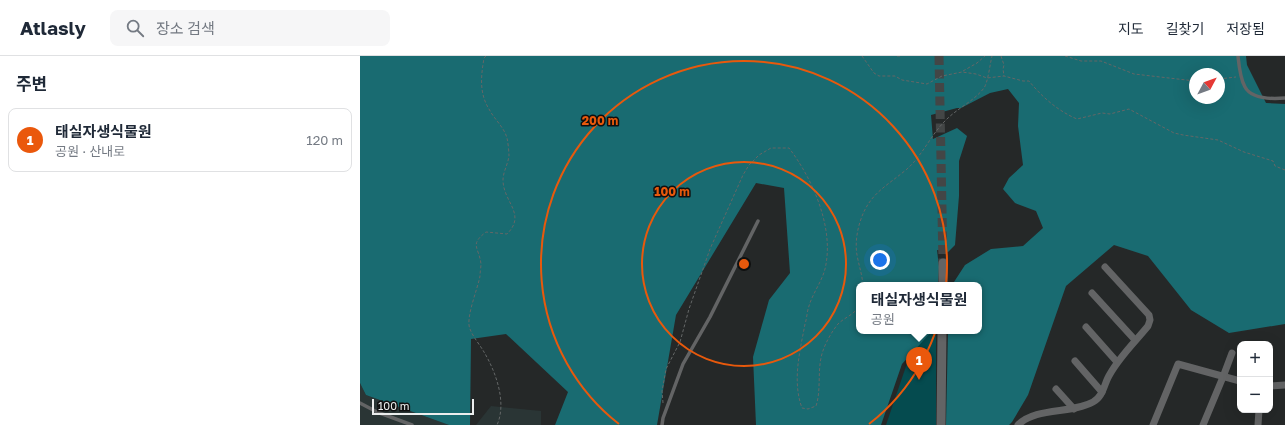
<!DOCTYPE html>
<html lang="ko">
<meta charset="utf-8">
<style>
:root{--surface:#fff;--page:#f6f6f7;--text:#1f2937;--muted:#747a83;--line:#e0e1e3;--accent:#ea580c}
body{margin:0;font-family:"Golos Text","Noto Sans KR",sans-serif;background:var(--page);color:var(--text)}
.controls{position:absolute;right:12px;bottom:12px;display:grid;overflow:hidden;border-radius:8px;box-shadow:0 4px 16px #0002}
.controls button{width:36px;height:36px;display:grid;place-items:center;padding:0;border:0;border-bottom:1px solid var(--line);background:var(--surface);color:var(--text);font:20px sans-serif}
.compass{position:absolute;left:829px;top:12px;width:36px;height:36px;border-radius:50%;background:var(--surface);box-shadow:0 4px 16px #0002;rotate:49deg}
.scale{position:absolute;left:12px;bottom:10px;width:102px;box-sizing:border-box;padding-left:4px;border:2px solid #eceeee;border-top:0;font-size:11px;line-height:14px;white-space:nowrap;color:#eceeee;-webkit-text-stroke:3px #0f1010;paint-order:stroke}
.you{position:absolute;left:520px;top:204px;width:14px;height:14px;margin:-10px;border:3px solid #fff;border-radius:50%;background:#1a73e8;box-shadow:0 0 0 6px #1a73e833}
.badge{display:grid;place-items:center;width:26px;height:26px;border-radius:50%;background:var(--accent);color:#fff;font-size:13px;font-weight:700}
.pin{position:absolute;translate:-50% -33px;filter:drop-shadow(0 1px 2px #0008)}
.pin::after{content:'';position:absolute;top:21px;width:14px;height:12px;background:inherit;clip-path:polygon(0 0,100% 0,50% 100%)}
.popup{position:absolute;left:496px;top:226px;width:126px;height:52px;box-sizing:border-box;display:grid;place-content:center;border-radius:8px;background:var(--surface);filter:drop-shadow(0 1px 3px #0005);font-size:13px;white-space:nowrap;color:var(--muted)}
.popup b{font-size:15px;color:var(--text)}
.popup::after{content:'';position:absolute;left:50%;top:100%;margin-left:-8px;border:8px solid transparent;border-top-color:var(--surface)}
.list{margin:0;padding:0;list-style:none}
h2{display:flex;justify-content:space-between;align-items:center;height:52px;margin:0;padding:0 16px;font-size:17px}
h2 small{font-size:13px;font-weight:400;color:var(--muted)}
.list li{display:grid;grid-template-columns:26px 1fr auto;gap:12px;align-items:center;box-sizing:border-box;height:64px;margin:0 8px 8px;padding:0 8px;border:1px solid var(--line);border-radius:8px}
.list b{display:block;font-size:15px;white-space:nowrap}
.list p{margin:0;font-size:13px;white-space:nowrap;color:var(--muted)}
.list em{font-size:13px;font-style:normal;color:var(--muted)}
.icon{flex:none;width:22px;height:22px;fill:none;stroke:currentColor;stroke-width:2;stroke-linecap:round;stroke-linejoin:round}
.map{position:relative;flex:none;width:925px;height:369px;overflow:hidden}
header{display:flex;align-items:center;gap:24px;box-sizing:border-box;height:56px;padding:0 20px;background:var(--surface);border-bottom:1px solid var(--line)}
header strong{font-size:19px}
nav{display:flex;gap:22px;margin-inline-start:auto;font-size:14px}
.search{width:280px;height:36px;background:var(--page);display:flex;align-items:center;gap:10px;box-sizing:border-box;padding:0 14px;border-radius:8px;color:var(--muted);font-size:15px}
main{display:flex}
aside{flex:1;background:var(--surface)}
.map>svg:first-child{display:block}
</style>
<header>
<strong>Atlasly</strong>
<div class="search"><svg class="icon" aria-label="search" viewBox="0 0 24 24"><circle cx="10" cy="10" r="6"/><path d="M15 15l6 6"/></svg>장소 검색</div>
<nav><a>지도</a><a>길찾기</a><a>저장됨</a></nav>
</header>
<main>
<aside>
<h2>주변<small></small></h2>
<ul class="list">
<li><span class="badge">1</span><div><b>태실자생식물원</b><p>공원 · 산내로</p></div><em>120 m</em></li>
</ul>
</aside>
<div class="map">
<svg width="925" height="369" viewBox="0 0 925 369">
<rect width="100%" height="100%" fill="#252828"/>
<g fill="#2a3535">
<path d="M0 327 6 339 89 369H0Z"/>
<path d="M131 350 181 355V369H116Z"/>
</g>
<path fill="#054b4f" d="M558 275H572L576 280V369H526Z"/>
<path fill="#196b71" fill-rule="evenodd" d="M0 0H886L887 9 906 47 925 48V268L869 277 831 254 788 200 754 189 706 230 668 339 652 366 649 369H586L588 275H619V229H592L605 209 631 193 663 190 683 172 676 155 655 147 643 133 649 122 663 109 658 70 659 47 648 33 630 37 601 52H597L571 59 573 83 597 72 607 80 599 105V140L595 189 588 196 577 194 579 211 578 229H499V275H572L542 308 521 369H396L393 301 409 244 430 217 424 132 396 127 316 259 297 369H195L208 336 146 278 111 283 110 369H89L6 339 0 327ZM835 18H859V42H835Z"/>
<g fill="none" stroke-linecap="round" stroke-linejoin="round">
<path stroke="#434646" stroke-width="9" stroke-dasharray="9 4.5" stroke-linecap="butt" d="M579 0 583 207"/>
<g stroke="#646767" stroke-width="1" stroke-dasharray="3 2" stroke-linecap="butt">
<path d="M126 0 124 2C121 20 119 37 129 53 134 63 144 71 147 82 148 87 149 95 149 100 148 108 143 116 143 124 143 146 167 158 147 178L126 176C109 189 119 191 121 208 121 211 120 216 120 220 118 232 105 263 110 273 113 281 120 289 124 296 136 316 147 347 137 369"/>
<path d="M502 0 514 17 519 20H535L542 24 567 28 582 20 602 16 616 18 627 22 644 20 663 25H669C682 41 698 55 717 63L742 57 750 58 769 53 814 77 823 79 858 84 884 96 913 105 915 110 925 114"/>
<path d="M537 0H541"/>
<path d="M641 0 644 9 643 13 644 20"/>
<path d="M705 0 721 5H741L774 18 835 25"/>
<path d="M603 15 617 7 625 0"/>
<path d="M859 23 876 21"/>
<path d="M503 229C502 218 499 210 497 199 495 188 497 174 501 163 510 137 527 130 547 113 563 99 571 78 587 63 598 52 614 45 624 32 628 26 630 8 632 0"/>
<path d="M303 347 302 335 306 313 320 286 329 253 350 193 383 119 389 109 399 99 411 92H429C452 122 473 169 466 208 464 223 453 236 449 250 447 255 447 262 445 268 440 295 432 325 442 352L448 353 456 350C462 332 456 311 464 292 467 284 473 274 478 268 485 261 494 259 499 250"/>
</g>
<g stroke="#636465" stroke-width="3.5">
<path d="M878 0C879 10 880 22 885 31 892 44 913 43 925 42"/>
<path d="M0 347 17 356 52 369"/>
<path d="M302 369 303 362 323 308 350 261 398 165"/>
</g>
<g stroke="#636465" stroke-width="7">
<path d="M732 237 775 284"/>
<path d="M726 271 757 306"/>
<path d="M715 305 742 336"/>
<path d="M910 330 925 329"/>
<path d="M696 333 714 353"/>
<path d="M658 369C676 351 711 358 733 346 744 340 744 327 750 318 760 300 775 286 788 270L790 264 789 259 745 211"/>
<path d="M793 369 818 308 880 325"/>
<path d="M843 369 863 321 872 297"/>
<path d="M898 369 899 354"/>
</g>
<g stroke="#636465" stroke-width="9">
<path d="M583 229V207"/>
<path d="M581 369 582 275"/>
</g>
</g>
<g fill="none" stroke="#e8590c" stroke-width="2">
<circle cx="384" cy="208" r="102"/>
<path d="M259 368A203 203 0 1 1 509 368"/>
</g>
<circle cx="384" cy="208" r="6" fill="#e8590c" stroke="#0f1010" stroke-width="2"/>
<g font-size="12" text-anchor="middle" font-weight="bold" fill="#e8590c" stroke="#0f1010" stroke-width="3" stroke-linejoin="round" paint-order="stroke">
<text x="240" y="69">200 m</text>
<text x="312" y="140">100 m</text>
</g>
</svg>
<div class="controls">
<button>+</button>
<button>−</button>
</div>
<svg class="compass" viewBox="-18 -18 36 36"><path d="M0-13l5 13h-10z" fill="#e53935"/><path d="M0 13l5-13h-10z" fill="#747a83"/></svg>
<div class="scale">100 m</div>
<div class="you"></div>
<div class="pin badge" style="left:559px;top:324px">1</div>
<div class="popup"><b>태실자생식물원</b>공원</div>
</div>
</main>
